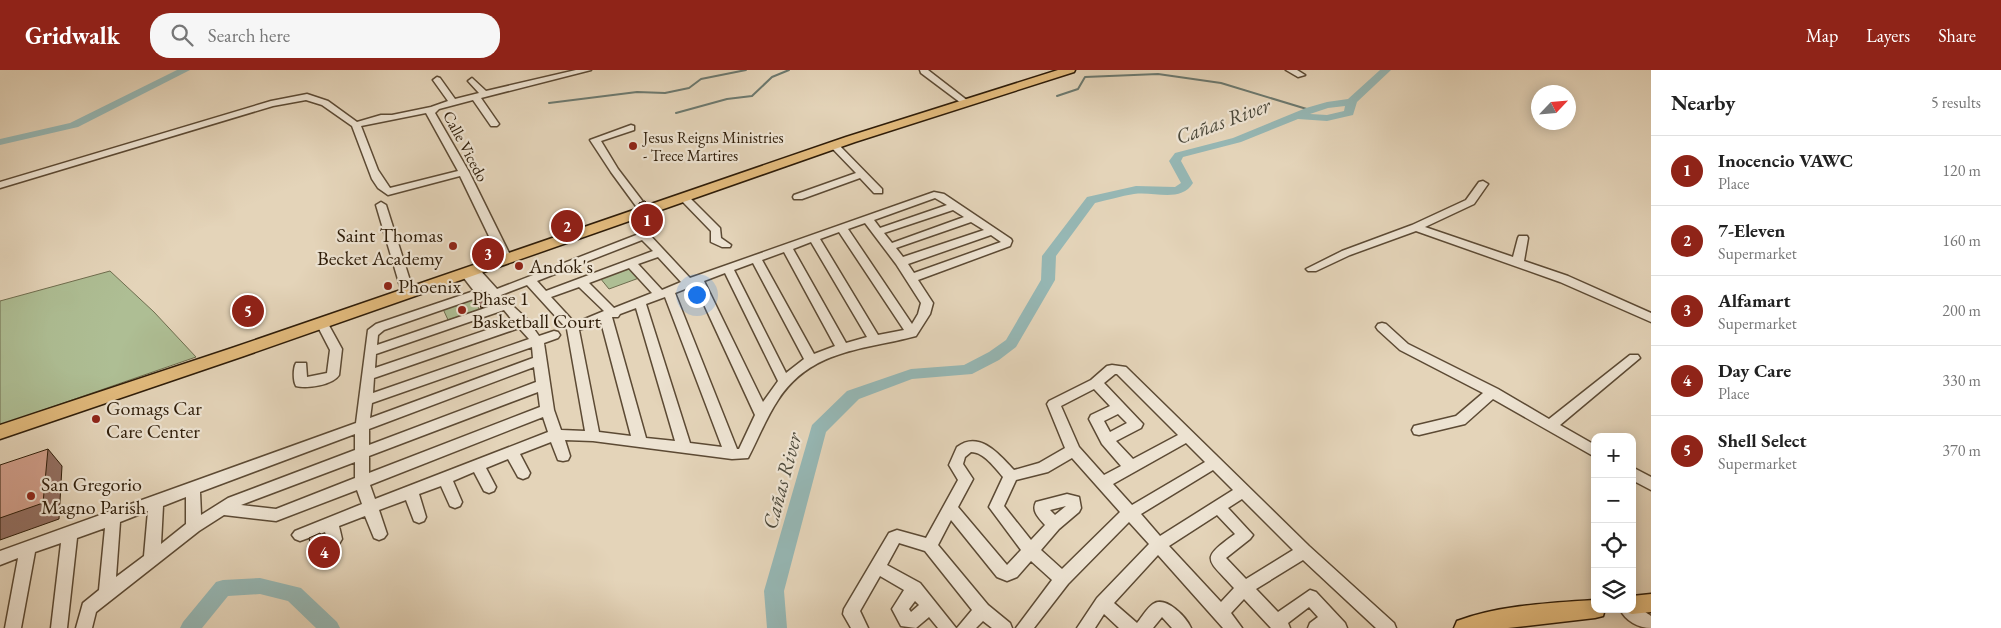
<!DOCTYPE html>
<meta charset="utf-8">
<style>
:root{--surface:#fff;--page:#f6f6f6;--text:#222;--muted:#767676;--line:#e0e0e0;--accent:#8f2418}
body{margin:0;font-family:"EB Garamond",serif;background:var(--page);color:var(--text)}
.controls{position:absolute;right:15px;bottom:15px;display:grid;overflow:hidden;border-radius:10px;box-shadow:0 2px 12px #0003}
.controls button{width:45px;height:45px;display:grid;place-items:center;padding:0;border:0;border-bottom:1px solid var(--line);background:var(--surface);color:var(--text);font:25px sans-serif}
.compass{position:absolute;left:1531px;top:15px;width:45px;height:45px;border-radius:50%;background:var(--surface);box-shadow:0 2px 12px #0003;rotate:64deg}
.you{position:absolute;left:696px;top:224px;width:18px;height:18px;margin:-12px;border:4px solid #fff;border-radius:50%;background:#1a73e8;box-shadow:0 0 0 8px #1a73e833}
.badge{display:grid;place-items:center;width:32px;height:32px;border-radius:50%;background:var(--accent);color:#fff;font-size:16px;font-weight:700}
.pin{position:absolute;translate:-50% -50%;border:2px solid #fff;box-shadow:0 1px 5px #0006}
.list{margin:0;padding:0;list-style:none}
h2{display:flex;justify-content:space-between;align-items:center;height:65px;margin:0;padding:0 20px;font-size:21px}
h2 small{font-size:16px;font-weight:400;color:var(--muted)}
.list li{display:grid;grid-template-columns:32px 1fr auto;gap:15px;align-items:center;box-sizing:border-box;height:70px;padding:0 20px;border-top:1px solid var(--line)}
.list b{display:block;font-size:19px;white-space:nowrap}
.list p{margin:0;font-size:16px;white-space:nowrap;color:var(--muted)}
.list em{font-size:16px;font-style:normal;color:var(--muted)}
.icon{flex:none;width:28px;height:28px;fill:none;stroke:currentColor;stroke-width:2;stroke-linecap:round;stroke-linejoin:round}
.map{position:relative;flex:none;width:1651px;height:558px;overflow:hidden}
header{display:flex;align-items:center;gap:30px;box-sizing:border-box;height:70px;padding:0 25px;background:var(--accent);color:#fff}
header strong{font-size:24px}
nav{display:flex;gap:28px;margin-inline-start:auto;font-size:18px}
.search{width:350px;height:45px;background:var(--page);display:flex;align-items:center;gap:12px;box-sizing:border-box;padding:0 18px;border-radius:20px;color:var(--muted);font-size:19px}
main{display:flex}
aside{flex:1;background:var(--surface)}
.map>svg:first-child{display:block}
</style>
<header>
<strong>Gridwalk</strong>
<div class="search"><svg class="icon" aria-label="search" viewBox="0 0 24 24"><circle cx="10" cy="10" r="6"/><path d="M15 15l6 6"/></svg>Search here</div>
<nav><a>Map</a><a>Layers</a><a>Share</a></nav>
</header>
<main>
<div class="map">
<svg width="1651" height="558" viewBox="0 0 1651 558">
<rect width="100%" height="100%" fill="#e4d4b9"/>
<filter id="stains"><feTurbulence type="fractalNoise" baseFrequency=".004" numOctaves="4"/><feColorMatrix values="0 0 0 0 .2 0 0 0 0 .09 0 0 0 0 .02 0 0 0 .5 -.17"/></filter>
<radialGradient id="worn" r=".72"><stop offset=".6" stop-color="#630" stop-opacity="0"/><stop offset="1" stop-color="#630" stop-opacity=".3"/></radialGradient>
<g fill="#aebe94" stroke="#6e6d4e">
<path d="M629 197 639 208 609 219 600 208Z"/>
<path d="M110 201 154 242 196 287 0 355V231Z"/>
<path d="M474 229 480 241 449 252 443 239Z"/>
</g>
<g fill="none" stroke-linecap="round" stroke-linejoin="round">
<g stroke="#6c796f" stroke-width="2">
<path d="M1057 26 1078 19 1085 7 1158 4 1221 13 1310 40"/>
<path d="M549 33 637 22 665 23 689 18 701 9 746 0"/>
<path d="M676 43 727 29 752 26 772 7 789 0"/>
</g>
<g fill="#96b7b4" fill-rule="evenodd">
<path d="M177 0H190L78 57 0 75V69L70 53Z"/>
<path d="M1380 0H1391L1357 32 1353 45 1327 51 1298 49 1241 72 1183 87 1181 91 1193 113C1181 133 1154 121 1134 124 1121 126 1108 130 1095 133L1056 186 1055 210 1016 277 999 290 972 304 912 309 859 329 826 362 784 521 787 558H767L764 521 812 355 847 321 911 299 964 295 989 282 1006 270 1041 210 1042 186 1087 127 1136 116 1175 117 1181 113 1169 91 1175 83 1233 68 1306 38 1327 32 1348 29ZM1345 36 1344 41 1327 45 1310 44 1328 38Z"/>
<path d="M260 508 301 518 337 552 340 558H316L288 531 260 524 228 526 202 558H180L183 552 216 512 223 510Z"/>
</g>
<g stroke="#5c4a34" stroke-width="3">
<g id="minor">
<path d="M576 0H591L481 28 499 54 497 56H491L473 30 439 39 435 43 469 102 512 189 506 192 500 189 460 106 388 125 378 118 372 109 352 56 322 35 306 30 273 36 0 118V112L271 31 307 24 328 31 357 52 381 45H392L431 37 448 31 433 10 437 7 440 8 455 29 479 23 468 11 472 8 486 21ZM426 43 458 101 390 118 378 100 361 56Z"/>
<path d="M920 0H928L968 31 964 34 961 33 921 3Z"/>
<path d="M1286 0H1297L1305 5 1298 7Z"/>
<path d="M631 55 634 56V60L601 71 618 99 650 141 645 144 641 143 611 102 590 70Z"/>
<path d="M834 72 837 73 882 119V123H874L860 108 802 129H794L793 127 794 125 856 103 829 75Z"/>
<path d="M1483 111 1488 114 1474 134 1425 157 1513 187 1518 168 1519 166H1527L1528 168 1524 191 1568 206 1651 243V252L1560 212 1416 161 1350 185 1316 201H1308L1306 199 1342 181 1412 155 1466 130 1479 112Z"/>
<path d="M934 122 944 124 1011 169 1012 171 1010 176 918 210 933 233 930 244 916 266C864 280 811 279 778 330 766 348 758 369 748 388L732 389 593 371 565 370 570 386 568 390 563 391 558 390 551 372 520 384 530 403 528 407 523 409 518 407 508 389 486 398 496 417 494 421 489 423 484 421 474 402 453 411 462 432 460 436 455 438 450 436 441 416 419 424 426 447 424 451 419 453 414 451 406 430 379 440 387 464 384 468 379 470 374 468 365 446 339 456 342 469 339 474 334 475 329 474 325 462 300 471 295 469 292 465 295 461 362 434 357 420 276 451 224 445 199 461 96 542 92 558H76L83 533 99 520 105 458 77 468 67 558H51L61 473 35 482 21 558H5L18 488 0 495V481L356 353 368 260 376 254 474 221 460 203 462 201 468 200 474 196 478 198 497 219 644 162 648 163 690 208ZM935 128 947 135 880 158 874 150ZM953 140 964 147 892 173 884 163ZM971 152 984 160 903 187 896 178ZM865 153 896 194 921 233 918 244 912 254 848 159ZM839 162 904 260 878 265 820 169ZM991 165 1001 172 914 203 908 194ZM642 170 653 181 546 221 537 211ZM811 172 867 267 846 273 793 179ZM784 182 835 276 814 284 762 190ZM658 187 681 212 662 220 638 194ZM753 193 804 289 786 303 734 200ZM629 198 652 223 614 238 589 213ZM725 203 778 311 763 332 704 211ZM527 215 567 259 585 361 561 360 554 340 544 273 558 268 560 265 558 262 554 261 539 266 527 249 501 225ZM695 215 755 345 739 379H737L675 223ZM579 217 604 241 575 253 551 227ZM482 226 497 234 377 275 378 265 384 260ZM665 227 722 377 690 373 646 234ZM636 238 675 371 646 368 612 247H618L620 244ZM504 240 513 251 375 298 376 284ZM601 252 631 366 599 362 579 260ZM519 258 529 269 373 323 374 308ZM532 277 533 288 370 348 372 333ZM534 297 536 312 369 375V359ZM538 322 540 337 369 403V386ZM543 347 548 362 375 429 370 415ZM355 364V380L228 428 201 445 200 422ZM355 392V408L276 439 241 435ZM186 427V454L161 474 163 436ZM148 441 144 486 116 507 120 452Z"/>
<path d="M684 125 688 126 720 158 721 168 731 175 730 177H722L711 172V161L679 128Z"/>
<path d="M381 132 386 135 414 223 412 226 408 227 402 223 376 135Z"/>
<path d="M322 249 326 250 342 279 339 305C333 315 307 319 296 316 293 311 293 298 296 293H306L307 307 327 303 330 280 316 253Z"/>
<path d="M1382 253 1386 254 1408 274 1498 319 1549 349 1630 285H1638L1640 288 1560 355 1595 375V387L1493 329 1465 354 1419 365 1414 364 1412 360 1414 356 1456 346 1483 323 1400 280 1378 260 1376 257 1378 254Z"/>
<path d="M1112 295 1126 297 1309 476 1394 553 1396 558H1376L1303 490 1256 519 1278 542 1310 520 1316 522 1345 553 1347 558H1308L1310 553 1318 547 1309 537 1288 553 1290 558H1271L1244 529 1231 543 1242 558H1223L1158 485 1114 533 1137 553C1142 547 1147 538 1153 534 1166 525 1187 548 1191 558H1172L1162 547 1153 558H1119L1104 544 1095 558H1077L1097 528 1149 474 1129 452 1068 514 1034 558H1016L1052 510 1031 491 1017 507 1007 511 997 507 951 450 938 475 988 535 1010 553 1012 558H992L983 551 976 558H957L972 540 925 481 899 473 887 495 920 513 956 558H938L929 547 916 558 901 556 892 539 904 520 880 506 860 541 868 558H851L843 544 844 539 889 463 897 460 926 468 958 410 949 395 957 377C979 360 999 384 1014 400L1039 393 1065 378 1047 334 1049 331 1091 310 1107 296ZM1115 304H1117L1178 365 1133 389 1116 371 1141 358 1143 354 1104 313ZM1094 319 1110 336 1091 345 1089 349 1102 374 1121 396 1104 405 1079 377 1061 336ZM1118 344 1127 353 1110 362 1104 351ZM1186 373 1205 392 1132 435 1113 414ZM971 382C984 382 995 398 1003 407L989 437 1021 480 1007 495 958 437 973 409 963 394 965 387ZM1072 388 1120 442 1062 499 1041 480 1059 459 1079 442 1081 438 1079 427 1067 424 1036 432C1031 441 1039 448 1045 455L1031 470 1004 436 1016 410 1048 402ZM1213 400 1233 420 1160 466 1141 444ZM1242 429 1293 480 1246 509 1226 488 1250 469 1253 465 1228 438ZM1066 436 1055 445 1050 440ZM1217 445 1235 464C1199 490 1207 488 1234 518L1221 532 1169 476ZM915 531 919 535 911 542 909 539Z"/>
<path d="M1632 397 1651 407V420L1632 410Z"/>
<path d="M1632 533 1651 546V558C1639 558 1625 551 1620 539H1632Z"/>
</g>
</g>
<g stroke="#2e1c08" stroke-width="3">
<g id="major">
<path d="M1058 0H1075L1074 2 855 72 244 286 0 369V355L232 278 846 67Z"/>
<path d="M1651 524V542L1632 544 1625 542 1623 539H1632V526Z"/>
<path d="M1595 530V539H1605L1603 546 1595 548 1508 558H1454L1457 551C1500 535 1549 533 1595 530Z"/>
</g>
</g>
<use href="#minor" fill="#ede3d2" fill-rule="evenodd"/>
<use href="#major" fill="#e2ba7c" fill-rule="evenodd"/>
</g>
<path fill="#b58978" stroke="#2e1c08" d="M645 131 653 152 646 155 641 149 639 133Z"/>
<g fill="#936f62" stroke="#2e1c08">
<path d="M650 136 653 152 646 155 643 139Z"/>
<path d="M490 225 492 234 481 238 478 229Z"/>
<path d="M48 379 62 396 59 449 0 470V448Z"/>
<path d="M320 463 328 476 330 484 319 488 311 476Z"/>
</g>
<g fill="#d29f8c" stroke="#2e1c08">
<path d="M645 131 650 136 643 139 639 133Z"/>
<path d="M481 221 490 225 478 229 475 223Z"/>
<path d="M48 379 43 433 0 448V395Z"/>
<path d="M320 463 322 472 311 476 309 468Z"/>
</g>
<g fill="#8f2418" stroke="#ede3d2" stroke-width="2">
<circle cx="633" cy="76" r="5"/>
<circle cx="453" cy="176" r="5"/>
<circle cx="519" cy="196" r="5"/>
<circle cx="388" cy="216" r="5"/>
<circle cx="462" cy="240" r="5"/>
<circle cx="96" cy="349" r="5"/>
<circle cx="31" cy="426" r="5"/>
</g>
<g text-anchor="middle" stroke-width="4.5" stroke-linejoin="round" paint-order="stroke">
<g font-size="16" fill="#2e1c08" stroke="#ede3d2" text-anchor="start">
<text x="643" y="73">Jesus Reigns Ministries<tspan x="643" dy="18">- Trece Martires</tspan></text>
</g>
<g font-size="16" fill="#2e1c08" stroke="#ede3d2">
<text transform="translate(466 76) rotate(62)" y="6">Calle Vicedo</text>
</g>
<g font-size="20" fill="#2e1c08" stroke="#ede3d2" text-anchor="start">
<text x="443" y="172" text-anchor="end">Saint Thomas<tspan x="443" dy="23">Becket Academy</tspan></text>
<text x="529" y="203">Andok's</text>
<text x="398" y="223">Phoenix</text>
<text x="472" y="235">Phase 1<tspan x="472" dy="23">Basketball Court</tspan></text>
<text x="106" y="345">Gomags Car<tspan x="106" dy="23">Care Center</tspan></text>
<text x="41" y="421">San Gregorio<tspan x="41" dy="23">Magno Parish</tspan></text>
</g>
<g font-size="21" font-style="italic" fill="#4d4a3c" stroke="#ede3d2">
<text transform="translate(1223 51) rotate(-20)" y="7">Cañas River</text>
<text transform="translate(782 411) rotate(-75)" y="7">Cañas River</text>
</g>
</g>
<rect width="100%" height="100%" filter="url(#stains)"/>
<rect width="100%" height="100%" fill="url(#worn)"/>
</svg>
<div class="controls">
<button>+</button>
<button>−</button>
<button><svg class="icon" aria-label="locate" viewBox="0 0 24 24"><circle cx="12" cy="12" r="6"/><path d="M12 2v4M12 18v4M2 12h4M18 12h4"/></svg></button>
<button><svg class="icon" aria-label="layers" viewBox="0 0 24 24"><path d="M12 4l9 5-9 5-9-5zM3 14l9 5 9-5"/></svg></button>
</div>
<svg class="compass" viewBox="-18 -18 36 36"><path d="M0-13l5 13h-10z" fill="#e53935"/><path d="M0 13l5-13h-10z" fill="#767676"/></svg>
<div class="you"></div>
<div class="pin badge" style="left:647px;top:150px">1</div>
<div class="pin badge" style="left:567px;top:156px">2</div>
<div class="pin badge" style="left:488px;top:184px">3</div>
<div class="pin badge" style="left:324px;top:482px">4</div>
<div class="pin badge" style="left:248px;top:241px">5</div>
</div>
<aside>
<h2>Nearby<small>5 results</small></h2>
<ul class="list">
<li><span class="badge">1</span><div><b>Inocencio VAWC</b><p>Place</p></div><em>120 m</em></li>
<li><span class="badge">2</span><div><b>7-Eleven</b><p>Supermarket</p></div><em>160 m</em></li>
<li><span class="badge">3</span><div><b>Alfamart</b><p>Supermarket</p></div><em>200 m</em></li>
<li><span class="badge">4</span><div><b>Day Care</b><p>Place</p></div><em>330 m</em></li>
<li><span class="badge">5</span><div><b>Shell Select</b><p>Supermarket</p></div><em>370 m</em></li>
</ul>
</aside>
</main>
